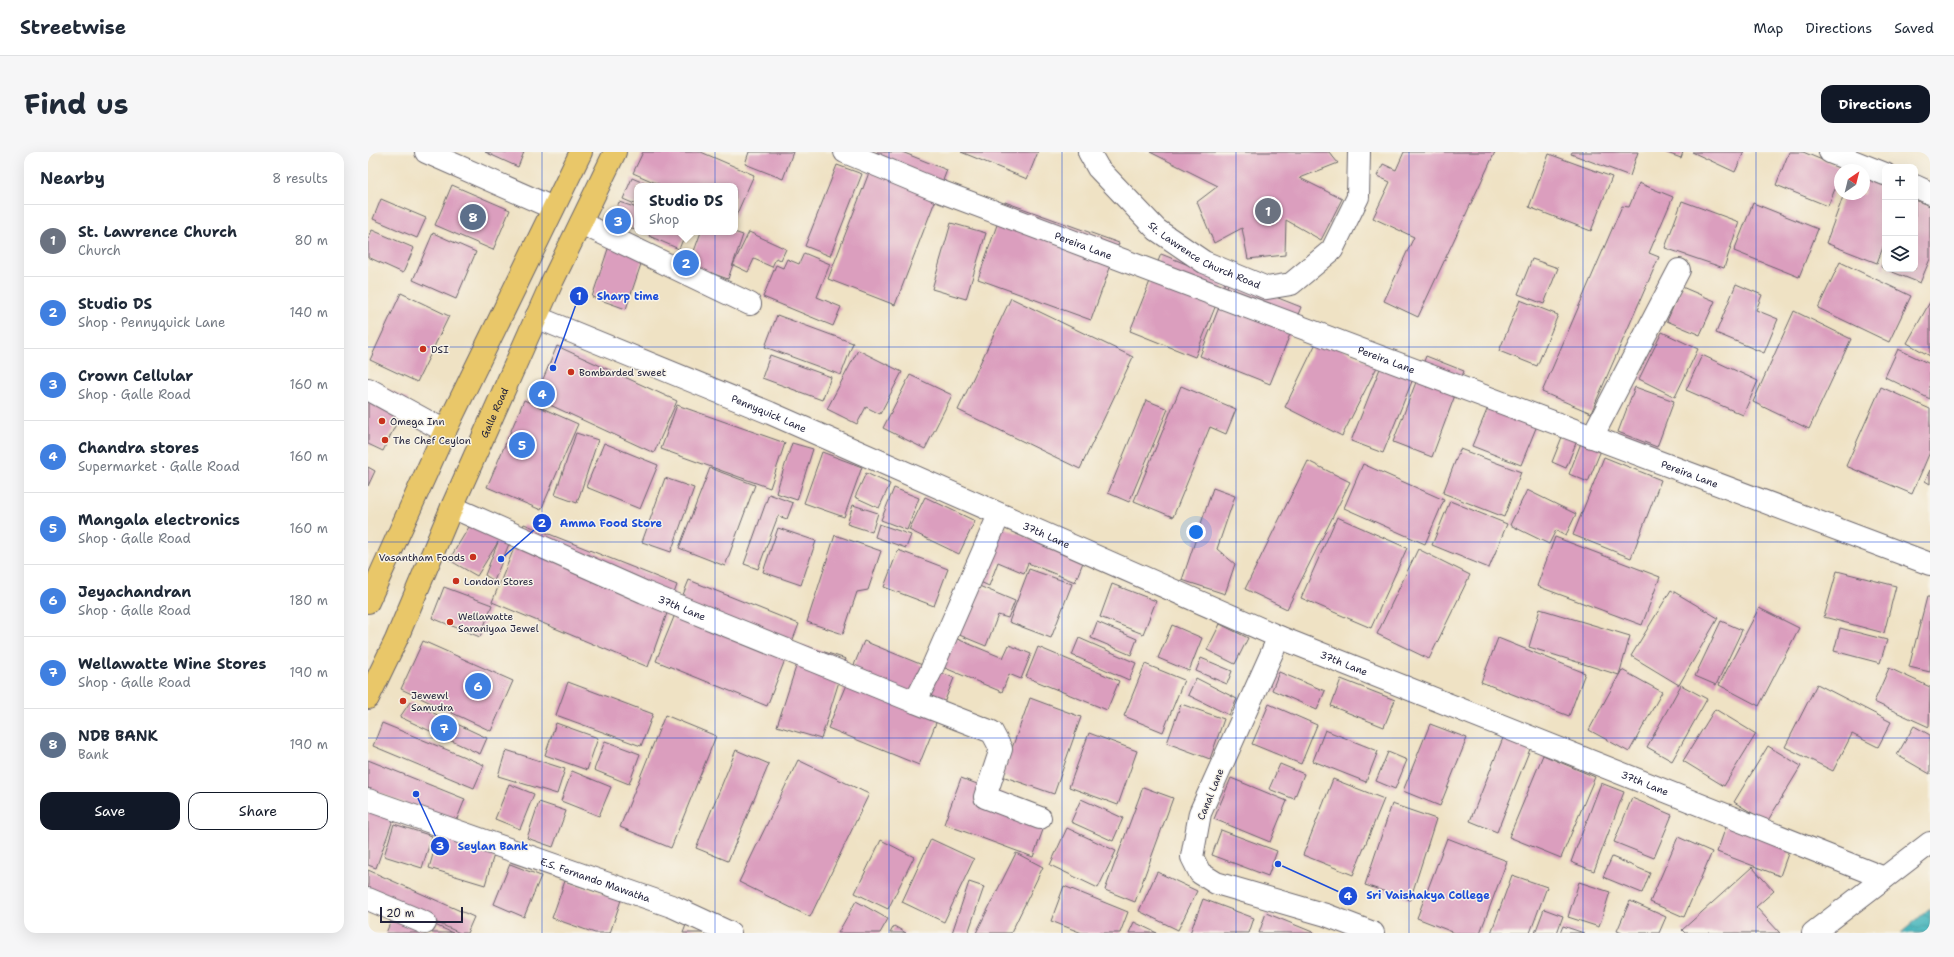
<!DOCTYPE html>
<meta charset="utf-8">
<style>
:root{--surface:#fff;--page:#f6f6f7;--text:#1f2937;--muted:#747a83;--line:#e0e1e3;--accent:#111827}
body{margin:0;font-family:"Shantell Sans",sans-serif;background:var(--page);color:var(--text)}
.controls{position:absolute;right:12px;top:12px;display:grid;overflow:hidden;border-radius:8px;box-shadow:0 4px 16px #0002}
.controls button{width:36px;height:36px;display:grid;place-items:center;padding:0;border:0;border-bottom:1px solid var(--line);background:var(--surface);color:var(--text);font:20px sans-serif}
.compass{position:absolute;left:1466px;top:12px;width:36px;height:36px;border-radius:50%;background:var(--surface);box-shadow:0 4px 16px #0002;rotate:35deg}
.scale{position:absolute;left:12px;bottom:10px;width:83px;box-sizing:border-box;padding-left:4px;border:2px solid #22223b;border-top:0;font-size:11px;line-height:14px;white-space:nowrap;color:#22223b;-webkit-text-stroke:3px #f7f3e8;paint-order:stroke}
.you{position:absolute;left:828px;top:380px;width:14px;height:14px;margin:-10px;border:3px solid #fff;border-radius:50%;background:#1a73e8;box-shadow:0 0 0 6px #1a73e833}
.badge{display:grid;place-items:center;width:26px;height:26px;border-radius:50%;background:var(--accent);color:#fff;font-size:13px;font-weight:700}
.pin{position:absolute;translate:-50% -50%;border:2px solid #fff;box-shadow:0 1px 4px #0006}
.popup{position:absolute;left:266px;top:31px;width:104px;height:52px;box-sizing:border-box;display:grid;place-content:center;border-radius:8px;background:var(--surface);filter:drop-shadow(0 1px 3px #0005);font-size:13px;white-space:nowrap;color:var(--muted)}
.popup b{font-size:15px;color:var(--text)}
.popup::after{content:'';position:absolute;left:50%;top:100%;margin-left:-8px;border:8px solid transparent;border-top-color:var(--surface)}
.list{margin:0;padding:0;list-style:none}
h2{display:flex;justify-content:space-between;align-items:center;height:52px;margin:0;padding:0 16px;font-size:17px}
h2 small{font-size:13px;font-weight:400;color:var(--muted)}
.list li{display:grid;grid-template-columns:26px 1fr auto;gap:12px;align-items:center;box-sizing:border-box;height:72px;padding:0 16px;border-top:1px solid var(--line)}
.list b{display:block;font-size:15px;white-space:nowrap}
.list p{margin:0;font-size:13px;white-space:nowrap;color:var(--muted)}
.list em{font-size:13px;font-style:normal;color:var(--muted)}
.actions{display:flex;gap:8px;padding:12px 16px}
.actions a{flex:1;padding:9px 0;border:1px solid var(--accent);border-radius:12px;text-align:center;font-size:14px;color:var(--accent)}
.actions .main{background:var(--accent);color:#fff}
.icon{flex:none;width:22px;height:22px;fill:none;stroke:currentColor;stroke-width:2;stroke-linecap:round;stroke-linejoin:round}
.map{position:relative;flex:none;width:1562px;height:781px;overflow:hidden;border-radius:12px}
header{display:flex;align-items:center;gap:24px;box-sizing:border-box;height:56px;padding:0 20px;background:var(--surface);border-bottom:1px solid var(--line)}
header strong{font-size:19px}
nav{display:flex;gap:22px;margin-inline-start:auto;font-size:14px}
.intro{display:flex;align-items:center;justify-content:space-between;box-sizing:border-box;height:96px;padding:0 24px}
h1{margin:0;font-size:28px}
.button{padding:10px 18px;border-radius:12px;background:var(--accent);color:#fff;font-size:14px;font-weight:700}
main{display:flex;gap:24px;padding:0 24px}
aside{flex:1;background:var(--surface);border-radius:12px;box-shadow:0 4px 16px #0002}
.map>svg:first-child{display:block}
</style>
<header>
<strong>Streetwise</strong>
<nav><a>Map</a><a>Directions</a><a>Saved</a></nav>
</header>
<div class="intro"><h1>Find us</h1><a class="button">Directions</a></div>
<main>
<aside>
<h2>Nearby<small>8 results</small></h2>
<ul class="list">
<li><span class="badge" style="background:#6b7280">1</span><div><b>St. Lawrence Church</b><p>Church</p></div><em>80 m</em></li>
<li><span class="badge" style="background:#3f7fe0">2</span><div><b>Studio DS</b><p>Shop · Pennyquick Lane</p></div><em>140 m</em></li>
<li><span class="badge" style="background:#3f7fe0">3</span><div><b>Crown Cellular</b><p>Shop · Galle Road</p></div><em>160 m</em></li>
<li><span class="badge" style="background:#3f7fe0">4</span><div><b>Chandra stores</b><p>Supermarket · Galle Road</p></div><em>160 m</em></li>
<li><span class="badge" style="background:#3f7fe0">5</span><div><b>Mangala electronics</b><p>Shop · Galle Road</p></div><em>160 m</em></li>
<li><span class="badge" style="background:#3f7fe0">6</span><div><b>Jeyachandran</b><p>Shop · Galle Road</p></div><em>180 m</em></li>
<li><span class="badge" style="background:#3f7fe0">7</span><div><b>Wellawatte Wine Stores</b><p>Shop · Galle Road</p></div><em>190 m</em></li>
<li><span class="badge" style="background:#5c6f8a">8</span><div><b>NDB BANK</b><p>Bank</p></div><em>190 m</em></li>
</ul>
<div class="actions"><a class="main">Save</a><a>Share</a></div>
</aside>
<div class="map">
<svg width="1562" height="781" viewBox="0 0 1562 781">
<defs>
<pattern id="water-waves" width="16" height="10" patternUnits="userSpaceOnUse"><rect width="16" height="10" fill="#45b5bc"/><path d="M0 5q4-4 8 0t8 0" fill="none" stroke="#39939a"/></pattern>
</defs>
<rect width="100%" height="100%" fill="#f7f3e8"/>
<filter id="ink" filterUnits="userSpaceOnUse"><feTurbulence type="fractalNoise" baseFrequency=".025" numOctaves="2"/><feDisplacementMap in="SourceGraphic" scale="8" xChannelSelector="R" yChannelSelector="G"/><feConvolveMatrix kernelMatrix="1 2 1 2 8 2 1 2 1" color-interpolation-filters="sRGB"/></filter>
<filter id="wash" filterUnits="userSpaceOnUse"><feTurbulence type="fractalNoise" baseFrequency=".012" numOctaves="4" result="noise"/><feDisplacementMap in="SourceGraphic" scale="16" xChannelSelector="R" yChannelSelector="G"/><feGaussianBlur stdDeviation="0.9" result="paint"/><feColorMatrix in="noise" values="0 0 0 0 0 0 0 0 0 0 0 0 0 0 0 0 0 1.4 0 .05"/><feComposite in="paint" operator="in"/></filter>
<g filter="url(#wash)">
<rect width="100%" height="100%" fill="#efe2c4"/>
<path fill="url(#water-waves)" stroke="#346c7c" d="M1562 756V781H1533Z"/>
<g id="blocks">
<g fill="#db9ebe">
<path d="M117 0H156L150 15Z"/>
<path d="M275 0H333L386 23 367 66V34H295L265 21Z"/>
<path d="M381 0H425L415 27 377 12Z"/>
<path d="M509 0H534L579 18 527 153 460 127Z"/>
<path d="M593 0H670L659 27Z"/>
<path d="M782 0H961L970 11 932 26 974 47 953 88 918 68 917 103 880 107 874 76 846 91 829 50 850 34Z"/>
<path d="M1036 0H1127L1050 165 1016 149 1046 85 1005 66 1022 30 1009 24 1015 12 1028 18Z"/>
<path d="M1204 0H1270L1262 24 1203 2Z"/>
<path d="M1296 0H1315L1313 6Z"/>
<path d="M1324 0H1376L1367 20Z"/>
<path d="M1421 0H1435L1478 18H1472V25L1460 54 1408 33Z"/>
<path d="M1181 2 1244 25 1223 79 1161 55Z"/>
<path d="M469 13 494 22 462 104 437 94Z"/>
<path d="M1496 23 1517 31V90L1509 111 1458 91 1476 42H1496Z"/>
<path d="M264 26 283 34H269V53L255 47Z"/>
<path d="M1271 31 1305 45 1281 101 1291 105 1223 261 1174 240 1254 54 1261 55Z"/>
<path d="M84 33 142 58 125 98 67 73Z"/>
<path d="M13 47 58 66 49 86 5 67Z"/>
<path d="M1547 48 1562 54V107L1552 131 1517 117H1547Z"/>
<path d="M1314 49 1371 70 1356 116 1297 96Z"/>
<path d="M251 50 269 56V78L244 68Z"/>
<path d="M637 50 751 91 723 168 610 127Z"/>
<path d="M1385 51 1450 77 1431 125 1366 99Z"/>
<path d="M583 71 618 81 598 147 564 137Z"/>
<path d="M4 78 46 96 35 121 0 105V88Z"/>
<path d="M246 79 280 91 258 157 224 145Z"/>
<path d="M283 80H318L311 97 281 84Z"/>
<path d="M333 80H366L375 83 360 127 321 113Z"/>
<path d="M381 80 418 97 413 108 408 106 404 115 386 107 380 120 365 113Z"/>
<path d="M65 81 108 100 88 147 45 128Z"/>
<path d="M436 101 462 112 449 145 473 155 465 174 395 145 408 113 415 116 419 107 431 112Z"/>
<path d="M793 102 858 128 827 205 762 179Z"/>
<path d="M1517 105V117L1513 115Z"/>
<path d="M1164 107 1190 116 1176 152 1150 142Z"/>
<path d="M1472 110 1543 144 1521 190 1450 156Z"/>
<path d="M862 127 933 155 902 232 832 204Z"/>
<path d="M1368 132 1394 143 1388 158 1410 167 1396 201 1348 181Z"/>
<path d="M1314 135 1347 149 1332 183 1299 169Z"/>
<path d="M33 141 81 164 49 230 2 208Z"/>
<path d="M643 146 765 205 712 317 590 258Z"/>
<path d="M1152 148 1190 163 1169 214 1131 199Z"/>
<path d="M1562 150V204L1539 191Z"/>
<path d="M1426 159 1483 187 1441 277 1385 250Z"/>
<path d="M409 163 485 191 473 223 397 195Z"/>
<path d="M1294 180 1330 197 1307 245 1271 227Z"/>
<path d="M951 185 1009 215 974 284 917 255Z"/>
<path d="M189 194 309 249 286 301 167 246Z"/>
<path d="M1530 197 1562 212V247L1517 225Z"/>
<path d="M490 198 534 220 512 262 498 255 489 272 459 257Z"/>
<path d="M1019 199 1051 212 1015 301 983 289Z"/>
<path d="M402 203 463 225 454 248 394 226Z"/>
<path d="M1334 203 1390 229 1375 263 1318 238Z"/>
<path d="M1058 204 1096 219 1064 305 1025 290Z"/>
<path d="M542 223 584 243 557 297 515 276Z"/>
<path d="M0 228 40 247 15 299 0 292Z"/>
<path d="M813 234 868 257 858 282 842 275 805 365 766 349Z"/>
<path d="M1267 235 1306 249 1289 295 1250 280Z"/>
<path d="M1513 235 1562 257V300L1544 342 1478 314Z"/>
<path d="M156 248 210 272 173 358 119 335Z"/>
<path d="M778 248 800 257 761 350 740 341Z"/>
<path d="M309 253 417 291 402 336 293 297Z"/>
<path d="M1121 253 1170 271 1153 313 1104 294Z"/>
<path d="M1200 270 1214 276 1198 316 1184 310Z"/>
<path d="M1218 278 1238 286 1220 330 1201 322Z"/>
<path d="M208 281 230 288 209 351 187 343Z"/>
<path d="M236 291 290 313 272 357 218 335Z"/>
<path d="M424 291 445 297 429 348 408 341Z"/>
<path d="M1092 297 1153 320 1136 365 1075 341Z"/>
<path d="M454 300 494 315 476 365 436 351Z"/>
<path d="M1236 305 1293 328 1263 406 1205 383Z"/>
<path d="M940 309 982 330 919 457 877 437Z"/>
<path d="M995 312 1076 348 1057 392 976 356Z"/>
<path d="M0 315 7 319 0 334Z"/>
<path d="M342 316 387 333 357 414 311 396Z"/>
<path d="M1562 318V332L1557 329Z"/>
<path d="M498 321 522 332 511 356 487 345Z"/>
<path d="M297 326 326 336 303 400 274 390Z"/>
<path d="M526 336 551 346 539 378 513 368Z"/>
<path d="M845 336 867 344 849 397 867 412 857 442 814 428Z"/>
<path d="M1159 338 1208 362 1198 383 1188 378 1181 392 1142 373Z"/>
<path d="M401 342 425 351 419 367 410 364 390 417 376 412Z"/>
<path d="M557 345 607 369 591 402 541 378Z"/>
<path d="M1082 349 1139 372 1121 416 1064 393Z"/>
<path d="M485 353 510 361 504 380 479 372Z"/>
<path d="M969 365 1039 396 1003 476 933 446Z"/>
<path d="M104 370 143 387 126 429 117 423 130 390 109 424 81 408Z"/>
<path d="M156 372 309 433 280 515 124 450Z"/>
<path d="M511 372 543 383 538 396 507 385Z"/>
<path d="M630 373 716 408 707 430 660 411 656 421 630 410 621 434 608 428Z"/>
<path d="M410 376 448 389 433 433 395 420Z"/>
<path d="M467 383 513 399 500 438 489 440 475 482 439 470Z"/>
<path d="M1187 385 1292 425 1274 473 1169 434Z"/>
<path d="M1050 397 1102 423 1061 507 1009 482Z"/>
<path d="M530 398 580 417 566 454 516 435Z"/>
<path d="M661 417 704 432 683 486 641 470Z"/>
<path d="M1469 419 1528 434 1516 481 1456 465Z"/>
<path d="M321 428 431 472 399 554 288 509Z"/>
<path d="M604 431 647 449 640 466 630 463 618 494 584 480Z"/>
<path d="M744 432 788 449 775 482 732 465Z"/>
<path d="M76 435 124 453 112 485 64 466Z"/>
<path d="M1303 438 1350 466 1311 533 1263 504Z"/>
<path d="M1559 445H1562V520L1541 515Z"/>
<path d="M1391 456 1431 476 1391 554 1351 533Z"/>
<path d="M1172 457 1262 484 1251 523 1254 518 1294 540 1261 600 1221 578 1251 523 1161 495Z"/>
<path d="M1353 469 1374 478 1348 533 1327 524Z"/>
<path d="M729 470 769 487 763 503 723 486Z"/>
<path d="M852 472 880 486 867 512 839 498Z"/>
<path d="M804 473 834 486 821 519 790 506Z"/>
<path d="M1472 476 1519 488 1512 511 1466 499Z"/>
<path d="M582 484 635 506 641 493 663 502 653 527 641 522 634 540 570 513Z"/>
<path d="M711 486 768 511 761 528 704 503Z"/>
<path d="M1130 486 1217 521 1201 564 1113 530Z"/>
<path d="M55 489 145 529 123 579 33 537Z"/>
<path d="M496 489 586 526 551 613 460 576Z"/>
<path d="M435 493 478 507 453 587 409 574Z"/>
<path d="M670 495 751 529 739 558 658 525Z"/>
<path d="M833 506 864 519 859 532 828 519Z"/>
<path d="M777 512 816 528 795 580 756 564Z"/>
<path d="M1521 516 1562 535 1561 575 1506 550Z"/>
<path d="M911 520 957 539 949 558 904 538Z"/>
<path d="M828 526 869 547 861 563 820 543Z"/>
<path d="M973 527 1027 548 1016 575 963 554Z"/>
<path d="M200 530 285 562 273 594 188 563Z"/>
<path d="M1449 532 1523 570 1510 595 1484 582 1465 619 1417 595Z"/>
<path d="M1313 533 1339 547 1304 609 1279 595Z"/>
<path d="M662 546 713 565 686 642 634 624Z"/>
<path d="M42 550 119 586 112 602 32 565Z"/>
<path d="M813 552 856 567 842 607 799 591Z"/>
<path d="M901 552 949 573 933 612 884 592Z"/>
<path d="M1347 557 1388 582 1356 634 1315 609Z"/>
<path d="M297 563 348 584 303 696 252 675Z"/>
<path d="M14 571 116 613 106 636 5 594Z"/>
<path d="M188 571 230 586 219 618 177 603Z"/>
<path d="M1062 572 1099 586 1072 654 1035 639Z"/>
<path d="M1546 574 1562 583V622L1529 603Z"/>
<path d="M957 578 1010 599 998 630 945 609Z"/>
<path d="M721 581 769 599 750 653 701 635Z"/>
<path d="M1137 581 1164 592 1129 680 1102 669Z"/>
<path d="M237 589 272 602 261 632 226 618Z"/>
<path d="M1400 594 1433 614 1399 670 1366 650Z"/>
<path d="M138 598 197 617 189 642 130 624Z"/>
<path d="M368 598 401 612 360 709 328 696Z"/>
<path d="M1020 600 1039 608 1027 637 1008 629Z"/>
<path d="M1175 603 1227 625 1193 706 1141 685Z"/>
<path d="M0 608 97 647 87 672 0 636Z"/>
<path d="M430 608 501 642 442 765 371 730Z"/>
<path d="M912 612 936 622 926 647 901 637Z"/>
<path d="M204 619 243 635 231 664 193 649Z"/>
<path d="M593 626 682 659 665 705 576 672Z"/>
<path d="M863 626 919 649 902 690 846 667Z"/>
<path d="M965 627 1016 647 985 723 935 703Z"/>
<path d="M1233 631 1256 640 1226 719 1203 710Z"/>
<path d="M141 632 166 642 152 677 127 667Z"/>
<path d="M775 635 805 646 767 750 737 738Z"/>
<path d="M1264 646 1304 663 1286 706 1246 690Z"/>
<path d="M713 647 755 666 745 689 703 670Z"/>
<path d="M171 650 198 659 185 695 159 686Z"/>
<path d="M1024 652 1068 667 1042 748 997 733Z"/>
<path d="M0 655 26 665 8 716 0 713Z"/>
<path d="M26 672 64 684 54 716 16 704Z"/>
<path d="M1359 672 1422 696 1412 724 1349 700Z"/>
<path d="M699 676 748 699 730 736 682 713Z"/>
<path d="M853 678 909 699 900 724 844 703Z"/>
<path d="M71 682 127 699 117 733 61 716Z"/>
<path d="M1310 685 1344 700 1316 765 1282 750Z"/>
<path d="M1079 686 1139 709 1112 781H1087L1049 766Z"/>
<path d="M563 687 606 707 576 770 534 750Z"/>
<path d="M513 688 546 705 520 757 487 741Z"/>
<path d="M648 701 675 715 643 781H608Z"/>
<path d="M1244 705 1282 721 1274 741 1235 725Z"/>
<path d="M142 712 173 724 156 765 126 752Z"/>
<path d="M1384 715 1406 739 1388 755 1412 781H1317L1314 778Z"/>
<path d="M0 718 106 765 99 781H92L0 740Z"/>
<path d="M789 720 829 739 810 778 771 759Z"/>
<path d="M1144 723 1179 735 1162 781H1123Z"/>
<path d="M197 729 253 748 242 781H227L184 766Z"/>
<path d="M601 730 616 735 600 781H584Z"/>
<path d="M1211 730 1242 740 1231 775 1200 765Z"/>
<path d="M696 734 760 760 752 781H714L683 769Z"/>
<path d="M835 747 886 766 881 781H822Z"/>
<path d="M488 749 520 767 512 781H470Z"/>
<path d="M1262 749 1298 765 1291 781H1254L1249 779Z"/>
<path d="M1176 757 1195 764 1189 781H1167Z"/>
<path d="M898 761 947 781H891Z"/>
<path d="M25 764 54 778 52 781H18Z"/>
<path d="M766 770 789 781H761Z"/>
<path d="M67 773 85 781H64Z"/>
<path d="M318 773 336 781H315Z"/>
<path d="M526 774 538 781H522Z"/>
<path d="M1195 774 1216 781H1192Z"/>
</g>
</g>
</g>
<g filter="url(#ink)">
<use href="#blocks" fill-opacity="0" stroke="#6a656b" stroke-width="1"/>
<g fill="none" stroke-linecap="round" stroke-linejoin="round">
<g stroke="#6a656b" stroke-width="24">
<g id="minor">
<path d="M58 0 185 56"/>
<path id="s1" d="M477 0 566 37 1562 412"/>
<path id="s2" d="M721 0 730 16 789 78 836 110 899 136 923 132 964 98 990 45 991 0"/>
<path d="M1462 0 1517 22"/>
<path d="M1547 34 1562 41"/>
<path d="M213 71 382 152"/>
<path id="s3" d="M168 165 402 261 911 485 1516 726"/>
<path d="M0 237 77 279"/>
<path d="M1224 285 1311 118"/>
<path id="s4" d="M84 355 276 440 547 550 562 521 631 363"/>
<path d="M911 485 832 661 824 705 832 721 848 731 958 763 1005 781"/>
<path d="M547 550 624 580 633 597 617 645 672 666"/>
<path id="s5" d="M0 648 306 755 362 781"/>
<path d="M0 747 57 771"/>
</g>
</g>
<g stroke="#6a656b" stroke-width="24">
<path id="tertiary" d="M1445 781 1562 691"/>
</g>
<g stroke="#6a656b" stroke-width="24">
<g id="trunk">
<path d="M0 450 77 279 213 0"/>
<path id="s6" d="M0 546 28 488 84 355 184 130 247 0"/>
</g>
</g>
<use href="#minor" stroke="#fff" stroke-width="22"/>
<use href="#tertiary" stroke="#fff" stroke-width="22"/>
<use href="#trunk" stroke="#e9c769" stroke-width="22"/>
</g>
</g>
<path fill="none" stroke="#1d4ed8" stroke-width="1" stroke-opacity="0.55" d="M174 0V781M347 0V781M521 0V781M694 0V781M868 0V781M1041 0V781M1215 0V781M1388 0V781M0 195H1562M0 390H1562M0 586H1562"/>
<g fill="#c8321e" stroke="#f7f3e8" stroke-width="1.5">
<circle cx="55" cy="197" r="4"/>
<circle cx="203" cy="220" r="4"/>
<circle cx="14" cy="269" r="4"/>
<circle cx="17" cy="288" r="4"/>
<circle cx="105" cy="405" r="4"/>
<circle cx="88" cy="429" r="4"/>
<circle cx="82" cy="470" r="4"/>
<circle cx="35" cy="549" r="4"/>
</g>
<g text-anchor="middle" stroke-width="3" stroke-linejoin="round" paint-order="stroke">
<g font-size="10" fill="#22223b" stroke="#f7f3e8">
<text dy="4" stroke="none"><textPath href="#s1" startOffset="256">Pereira Lane</textPath></text>
<text dy="4" stroke="none"><textPath href="#s2" startOffset="158">St. Lawrence Church Road</textPath></text>
<text dy="4" stroke="none"><textPath href="#s1" startOffset="580">Pereira Lane</textPath></text>
<text dy="4" stroke="none"><textPath href="#s6" startOffset="312">Galle Road</textPath></text>
<text dy="4" stroke="none"><textPath href="#s3" startOffset="252">Pennyquick Lane</textPath></text>
<text dy="4" stroke="none"><textPath href="#s1" startOffset="904">Pereira Lane</textPath></text>
<text dy="4" stroke="none"><textPath href="#s3" startOffset="555">37th Lane</textPath></text>
<text dy="4" stroke="none"><textPath href="#s4" startOffset="251">37th Lane</textPath></text>
<text dy="4" stroke="none"><textPath href="#s3" startOffset="879">37th Lane</textPath></text>
<text dy="4" stroke="none"><textPath href="#s3" startOffset="1203">37th Lane</textPath></text>
<text transform="translate(842 642) rotate(-68)" y="4">Canal Lane</text>
<text dy="4" stroke="none"><textPath href="#s5" startOffset="241">E.S. Fernando Mawatha</textPath></text>
</g>
<g font-size="10" fill="#22223b" stroke="#f7f3e8" text-anchor="start">
<text x="63" y="201">DSI</text>
<text x="211" y="224">Bombarded sweet</text>
<text x="22" y="273">Omega Inn</text>
<text x="25" y="292">The Chef Ceylon</text>
<text x="97" y="409" text-anchor="end">Vasantham Foods</text>
<text x="96" y="433">London Stores</text>
<text x="90" y="468">Wellawatte<tspan x="90" dy="12">Saraniyaa Jewel</tspan></text>
<text x="43" y="547">Jewewl<tspan x="43" dy="12">Samudra</tspan></text>
</g>
</g>
<path fill="none" stroke="#1d4ed8" stroke-width="1.5" d="M185 216L211 144M133 407L174 371M48 642L72 694M910 712L980 744"/>
<g fill="#1d4ed8" stroke="#f7f3e8" stroke-width="1.5">
<circle cx="185" cy="216" r="4"/>
<circle cx="133" cy="407" r="4"/>
<circle cx="48" cy="642" r="4"/>
<circle cx="910" cy="712" r="4"/>
<circle cx="211" cy="144" r="10"/>
<circle cx="174" cy="371" r="10"/>
<circle cx="72" cy="694" r="10"/>
<circle cx="980" cy="744" r="10"/>
</g>
<g font-size="12" text-anchor="middle" font-weight="bold" fill="#fff">
<text x="211" y="148">1</text>
<text x="174" y="375">2</text>
<text x="72" y="698">3</text>
<text x="980" y="748">4</text>
</g>
<g font-size="11" text-anchor="middle" font-weight="bold" fill="#1d4ed8" stroke="#f7f3e8" stroke-width="3" stroke-linejoin="round" paint-order="stroke">
<text x="260" y="148">Sharp time</text>
<text x="243" y="375">Amma Food Store</text>
<text x="125" y="698">Seylan Bank</text>
<text x="1060" y="747">Sri Vaishakya College</text>
</g>
</svg>
<div class="controls">
<button>+</button>
<button>−</button>
<button><svg class="icon" aria-label="layers" viewBox="0 0 24 24"><path d="M12 4l9 5-9 5-9-5zM3 14l9 5 9-5"/></svg></button>
</div>
<svg class="compass" viewBox="-18 -18 36 36"><path d="M0-13l5 13h-10z" fill="#e53935"/><path d="M0 13l5-13h-10z" fill="#747a83"/></svg>
<div class="scale">20 m</div>
<div class="you"></div>
<div class="pin badge" style="left:900px;top:59px;background:#6b7280">1</div>
<div class="pin badge" style="left:318px;top:111px;background:#3f7fe0">2</div>
<div class="popup"><b>Studio DS</b>Shop</div>
<div class="pin badge" style="left:250px;top:69px;background:#3f7fe0">3</div>
<div class="pin badge" style="left:174px;top:242px;background:#3f7fe0">4</div>
<div class="pin badge" style="left:154px;top:293px;background:#3f7fe0">5</div>
<div class="pin badge" style="left:110px;top:534px;background:#3f7fe0">6</div>
<div class="pin badge" style="left:76px;top:576px;background:#3f7fe0">7</div>
<div class="pin badge" style="left:105px;top:65px;background:#5c6f8a">8</div>
</div>
</main>
